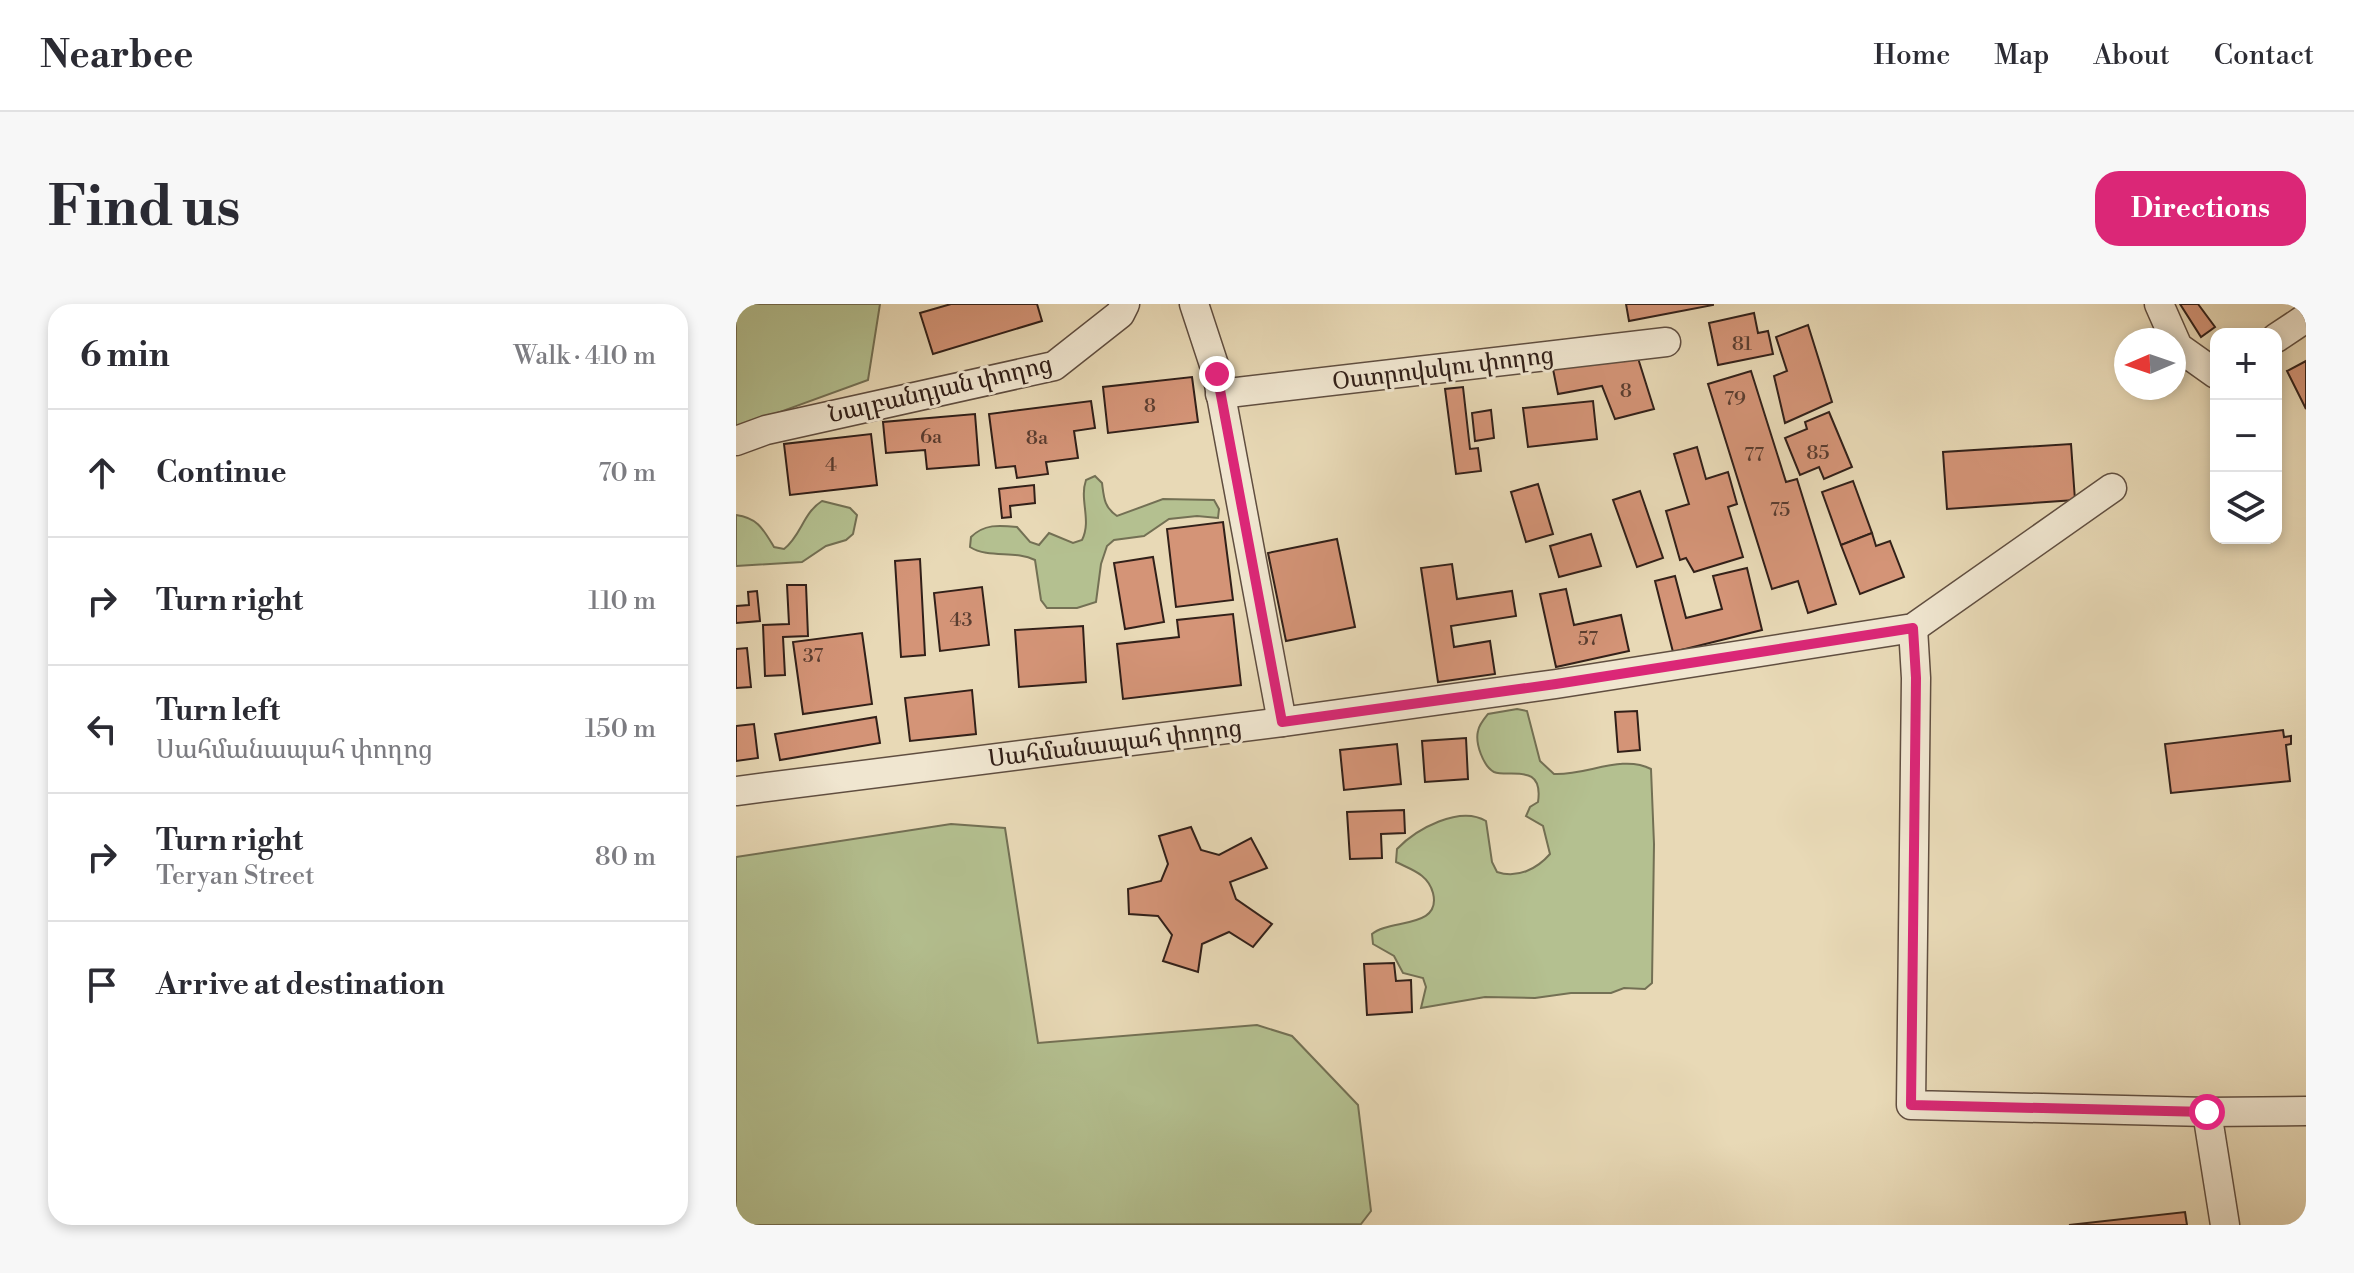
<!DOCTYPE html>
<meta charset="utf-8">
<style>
:root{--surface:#fff;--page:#f7f7f7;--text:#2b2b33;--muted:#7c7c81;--line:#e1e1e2;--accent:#db2777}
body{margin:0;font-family:"Libre Bodoni","Noto Serif Armenian",serif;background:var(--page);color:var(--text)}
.controls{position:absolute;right:24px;top:24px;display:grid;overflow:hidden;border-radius:16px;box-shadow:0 4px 12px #0003}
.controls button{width:72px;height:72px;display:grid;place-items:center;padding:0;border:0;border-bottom:2px solid var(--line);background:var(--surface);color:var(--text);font:40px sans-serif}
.compass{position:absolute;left:1378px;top:24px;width:72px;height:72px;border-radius:50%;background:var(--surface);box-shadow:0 4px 12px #0003;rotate:268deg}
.stop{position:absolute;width:24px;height:24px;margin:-18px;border:6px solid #db2777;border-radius:50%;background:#fff}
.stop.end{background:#db2777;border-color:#fff;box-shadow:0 2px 8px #0008}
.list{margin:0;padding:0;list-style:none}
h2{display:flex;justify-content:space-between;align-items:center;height:104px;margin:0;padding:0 32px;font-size:34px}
h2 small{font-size:26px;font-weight:400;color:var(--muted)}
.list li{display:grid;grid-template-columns:52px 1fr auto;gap:24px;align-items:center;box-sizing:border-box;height:128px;padding:0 32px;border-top:2px solid var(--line)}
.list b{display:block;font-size:30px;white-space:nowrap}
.list p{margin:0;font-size:26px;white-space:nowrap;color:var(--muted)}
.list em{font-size:26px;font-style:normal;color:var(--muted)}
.icon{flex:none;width:44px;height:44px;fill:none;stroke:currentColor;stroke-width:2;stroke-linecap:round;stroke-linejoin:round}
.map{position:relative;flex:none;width:1570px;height:921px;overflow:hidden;border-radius:24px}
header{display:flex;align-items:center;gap:48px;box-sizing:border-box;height:112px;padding:0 40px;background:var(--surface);border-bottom:2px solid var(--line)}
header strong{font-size:38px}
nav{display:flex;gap:44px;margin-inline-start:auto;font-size:28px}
.intro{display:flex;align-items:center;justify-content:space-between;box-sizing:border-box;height:192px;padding:0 48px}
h1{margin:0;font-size:56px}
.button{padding:20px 36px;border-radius:24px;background:var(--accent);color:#fff;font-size:28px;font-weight:700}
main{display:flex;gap:48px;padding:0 48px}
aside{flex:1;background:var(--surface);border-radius:24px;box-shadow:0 4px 12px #0003}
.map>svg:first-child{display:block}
</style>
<header>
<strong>Nearbee</strong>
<nav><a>Home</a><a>Map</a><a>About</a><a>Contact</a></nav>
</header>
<div class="intro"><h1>Find us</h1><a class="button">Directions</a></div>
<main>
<aside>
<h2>6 min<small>Walk · 410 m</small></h2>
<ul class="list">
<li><svg class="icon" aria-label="ahead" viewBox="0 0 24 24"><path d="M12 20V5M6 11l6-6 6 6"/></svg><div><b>Continue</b></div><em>70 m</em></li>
<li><svg class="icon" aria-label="right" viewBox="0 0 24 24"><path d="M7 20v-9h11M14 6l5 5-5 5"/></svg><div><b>Turn right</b></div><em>110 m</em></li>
<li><svg class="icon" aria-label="left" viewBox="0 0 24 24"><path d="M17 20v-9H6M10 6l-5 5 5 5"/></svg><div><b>Turn left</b><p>Սահմանապահ փողոց</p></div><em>150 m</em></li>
<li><svg class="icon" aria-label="right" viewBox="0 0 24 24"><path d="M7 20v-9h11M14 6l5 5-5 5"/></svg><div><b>Turn right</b><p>Teryan Street</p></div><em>80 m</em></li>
<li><svg class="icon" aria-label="arrive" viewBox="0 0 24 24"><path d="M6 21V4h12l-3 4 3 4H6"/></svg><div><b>Arrive at destination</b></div></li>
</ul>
</aside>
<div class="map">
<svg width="1570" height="921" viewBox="0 0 1570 921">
<rect width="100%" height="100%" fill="#e8d9b6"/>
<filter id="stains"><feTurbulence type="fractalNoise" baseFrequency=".0025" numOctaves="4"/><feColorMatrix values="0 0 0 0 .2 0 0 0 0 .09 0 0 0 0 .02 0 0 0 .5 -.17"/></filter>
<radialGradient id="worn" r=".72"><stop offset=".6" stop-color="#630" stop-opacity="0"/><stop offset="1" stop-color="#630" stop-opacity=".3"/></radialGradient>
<g fill="#b4c090" stroke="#737054" stroke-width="2">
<path d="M0 0H144L132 76 0 124Z"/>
<path d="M359 172 366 179C368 194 368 203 381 212L427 195 478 196 483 205 482 214 461 212 433 215 408 232 378 236 371 242 365 260 360 298 341 304H311L305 296 299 256C279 246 253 255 234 243L235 233C248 220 263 221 281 223L294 238 303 241 313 229 337 239 346 236C356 216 343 196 350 176Z"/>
<path d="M86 197 114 204 121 211 117 230 110 236 90 242 66 258 0 262V211C22 214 27 225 38 243L48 245C65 232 67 209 86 197Z"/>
<path d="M781 405 791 407 804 457 818 470C849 472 886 450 915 465L918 540 916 679 909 685 888 684 875 689H835L799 694 749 693 685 704 690 683 687 674 667 669 658 652 637 640 636 630C653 615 706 625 697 589 692 570 676 566 660 558L661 545C680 525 724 501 750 517L756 558 761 568C781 575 801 565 814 550L807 522 790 512 794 503 802 498C808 458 773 474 758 468 747 462 739 439 742 427 743 421 748 415 752 410Z"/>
<path d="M215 520 269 524 302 739 521 721 556 732 622 801 635 907 625 920 0 921V553Z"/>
</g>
<g fill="#d49477" stroke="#322019" stroke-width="2">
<path d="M215 0H301L306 17 197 50 184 9Z"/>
<path d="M890 0H977V1L893 17Z"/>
<path d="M1444 0H1462L1479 23 1465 33Z"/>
<path d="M1018 9 1022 29 1032 27 1037 50 982 61 973 19Z"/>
<path d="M1072 21 1096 98 1049 119 1038 72 1051 67 1040 33Z"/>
<path d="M901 51 918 105 879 115 866 82 822 90 817 65Z"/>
<path d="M1570 57V105L1551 67Z"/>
<path d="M1015 67 1050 178 1061 175 1100 300 1072 309 1062 277 1036 285 972 80Z"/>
<path d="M456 73 462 118 372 129 367 83Z"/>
<path d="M727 83 734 145 742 144 745 167 720 170 709 85Z"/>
<path d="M355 97 359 124 338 127 342 154 310 158 312 170 281 174 279 162 260 164 253 110Z"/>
<path d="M857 97 861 135 792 143 787 104Z"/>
<path d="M755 106 758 134 739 137 736 109Z"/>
<path d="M1093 108 1116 163 1088 175 1083 163 1064 171 1049 134 1071 125 1069 118Z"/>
<path d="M239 110 243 161 191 165 189 146 150 149 147 118Z"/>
<path d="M135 130 141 181 54 191 48 140Z"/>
<path d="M1335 140 1339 196 1211 205 1207 148Z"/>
<path d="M961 143 970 175 992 168 1001 200 992 203 1007 253 958 268 950 254 944 256 930 207 953 200 938 150Z"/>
<path d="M1117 177 1136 229 1105 241 1086 188Z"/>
<path d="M802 180 817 230 790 238 775 188Z"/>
<path d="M298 181 299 199 274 202 275 213 266 214 263 185Z"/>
<path d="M904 187 927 254 901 263 877 196Z"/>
<path d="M487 218 497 296 440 303 431 225Z"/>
<path d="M1136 229 1140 242 1154 237 1168 273 1124 290 1105 241Z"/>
<path d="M855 230 865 262 823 273 814 242Z"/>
<path d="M601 235 619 323 550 337 532 249Z"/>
<path d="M417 253 428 318 389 325 378 259Z"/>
<path d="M184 255 189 351 165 353 159 257Z"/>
<path d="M716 260 721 295 776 287 780 312 715 322 718 343 754 337 759 370 702 378 685 264Z"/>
<path d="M1011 264 1026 326 937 348 919 277 939 272 950 314 986 305 977 272Z"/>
<path d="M51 281H70L72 332 47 333 49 371 29 372 27 321 53 320Z"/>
<path d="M246 283 253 341 204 347 198 289Z"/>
<path d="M830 285 838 321 885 311 893 347 820 363 804 290Z"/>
<path d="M21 287 24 317 0 319V302L13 301 12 288Z"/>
<path d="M497 310 505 381 387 395 381 340 443 333 441 316Z"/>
<path d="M347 322 350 378 283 383 279 326Z"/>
<path d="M126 329 136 400 67 410 57 338Z"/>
<path d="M11 344 15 383 0 384V345Z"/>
<path d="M236 386 240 430 174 437 169 394Z"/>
<path d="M901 407 904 446 882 448 879 408Z"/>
<path d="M140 413 144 439 44 456 39 430Z"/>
<path d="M18 420 22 454 0 457V422Z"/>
<path d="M1547 426 1548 433 1555 432V440L1550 441 1554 477 1435 489 1429 440Z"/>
<path d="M730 434 732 475 689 478 686 437Z"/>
<path d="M661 440 665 480 608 486 604 446Z"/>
<path d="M668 506 669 529 645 530 646 554 614 555 611 508Z"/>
<path d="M455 523 465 546 483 551 515 534 531 564 494 578 500 595 536 620 517 643 493 628 466 640 462 668 427 657 436 631 422 612 393 610 392 585 425 577 432 560 423 532Z"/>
<path d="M658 659 660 677 675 676 676 708 631 711 628 660Z"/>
<path d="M1449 908 1451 921H1333Z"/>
</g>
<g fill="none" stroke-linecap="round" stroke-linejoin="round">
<g stroke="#604e40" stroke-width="31">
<g id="minor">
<path d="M458 0 481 70 546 418"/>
<path d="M1423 0 1442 43 1480 70"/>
<path d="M1540 34 1570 14"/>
<path d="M484 90 930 38"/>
<path d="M0 137 30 126 318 62 384 10 389 0"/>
<path d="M1177 324 1180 374 1175 801 1471 808 1570 807"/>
<path d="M0 487 546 418 820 380 1177 324 1376 184"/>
<path d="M1471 808 1489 921"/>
</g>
</g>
<use href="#minor" stroke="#f0e6d0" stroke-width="28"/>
</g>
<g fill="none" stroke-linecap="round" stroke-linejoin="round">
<path stroke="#db2777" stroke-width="10" d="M481 70 546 418 820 380 1177 324 1180 374 1175 801 1471 808"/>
</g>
<g text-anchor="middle" stroke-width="6" stroke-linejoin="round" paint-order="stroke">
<g font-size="20" fill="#5a3d30">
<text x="1006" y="46">81</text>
<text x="890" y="93">8</text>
<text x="999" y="101">79</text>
<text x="414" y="108">8</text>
<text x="195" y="139">6a</text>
<text x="301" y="140">8a</text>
<text x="1082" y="155">85</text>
<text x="1018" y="157">77</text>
<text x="95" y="167">4</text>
<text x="1044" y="212">75</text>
<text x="225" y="322">43</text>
<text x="852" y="341">57</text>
<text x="77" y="358">37</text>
</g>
<g font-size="24" fill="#322019" stroke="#f0e6d0">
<text transform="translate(707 64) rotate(-7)" y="8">Օստրովսկու փողոց</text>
<text transform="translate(204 85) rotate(-13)" y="8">Նալբանդյան փողոց</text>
<text transform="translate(379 439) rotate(-7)" y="8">Սահմանապահ փողոց</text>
</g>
</g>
<rect width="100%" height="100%" filter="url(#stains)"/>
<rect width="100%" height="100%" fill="url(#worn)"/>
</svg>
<div class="controls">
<button>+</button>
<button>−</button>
<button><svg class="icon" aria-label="layers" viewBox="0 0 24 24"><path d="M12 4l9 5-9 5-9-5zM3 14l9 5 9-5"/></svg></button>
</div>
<svg class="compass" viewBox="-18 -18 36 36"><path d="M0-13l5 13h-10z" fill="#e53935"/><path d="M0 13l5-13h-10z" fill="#7c7c81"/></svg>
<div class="stop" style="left:1471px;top:808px"></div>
<div class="stop end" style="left:481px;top:70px"></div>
</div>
</main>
